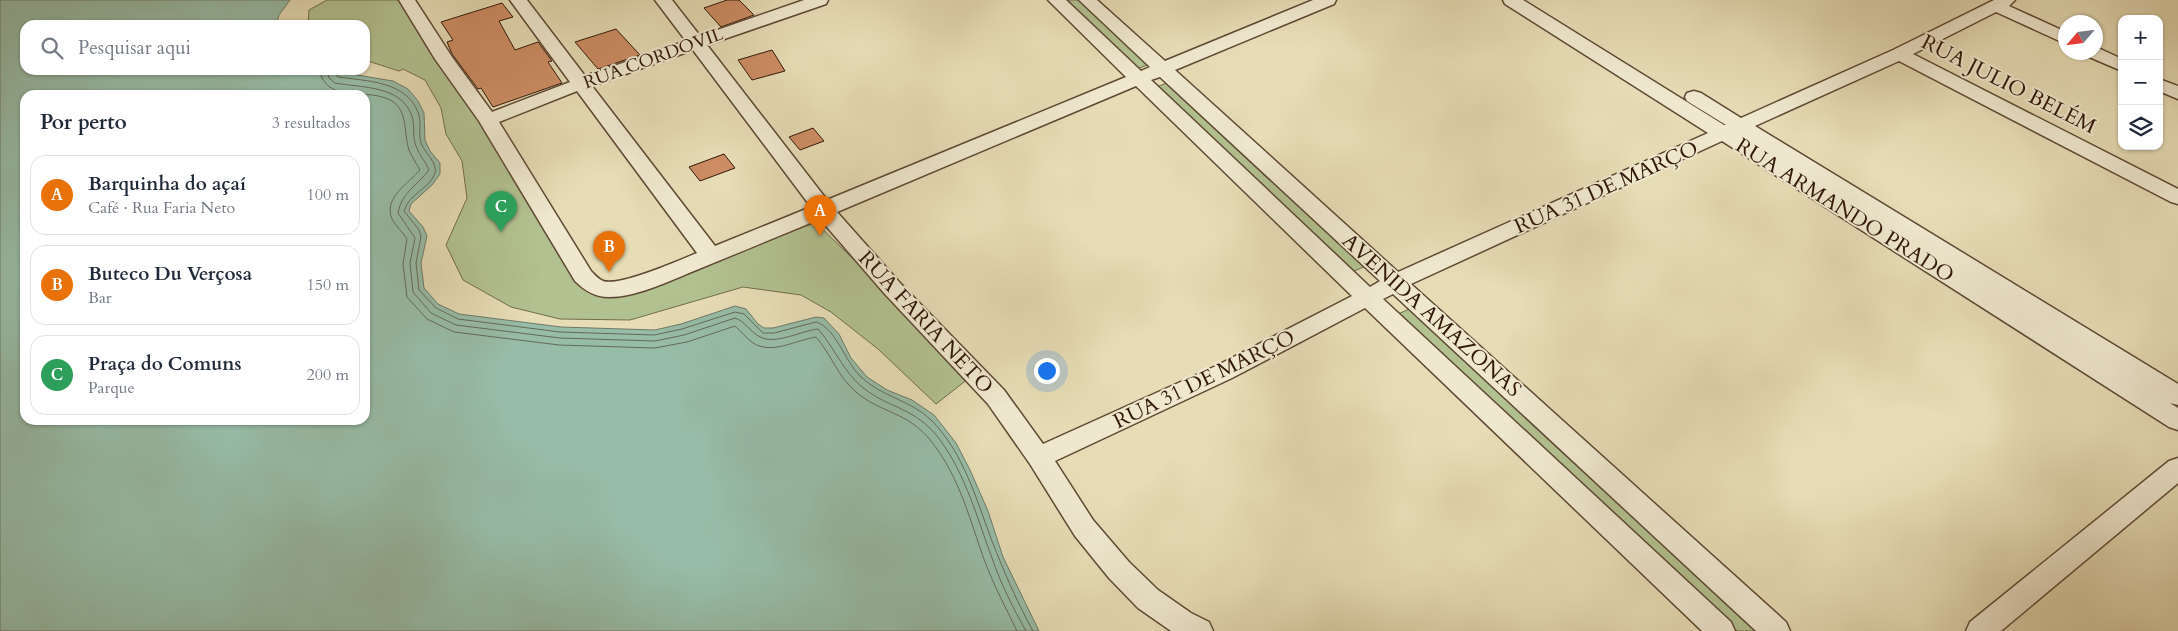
<!DOCTYPE html>
<html lang="pt">
<meta charset="utf-8">
<style>
:root{--surface:#fff;--page:#f2f2f3;--text:#1f2937;--muted:#747a83;--line:#e0e1e3;--accent:#8f2418}
body{margin:0;font-family:Cardo,serif;background:var(--page);color:var(--text)}
.controls{position:absolute;right:15px;top:15px;display:grid;overflow:hidden;border-radius:10px;box-shadow:0 1px 4px #0004}
.controls button{width:45px;height:45px;display:grid;place-items:center;padding:0;border:0;border-bottom:1px solid var(--line);background:var(--surface);color:var(--text);font:25px sans-serif}
.compass{position:absolute;left:2058px;top:15px;width:45px;height:45px;border-radius:50%;background:var(--surface);box-shadow:0 1px 4px #0004;rotate:242deg}
.you{position:absolute;left:1046px;top:370px;width:18px;height:18px;margin:-12px;border:4px solid #fff;border-radius:50%;background:#1a73e8;box-shadow:0 0 0 8px #1a73e833}
.badge{display:grid;place-items:center;width:32px;height:32px;border-radius:50%;background:var(--accent);color:#fff;font-size:16px;font-weight:700}
.pin{position:absolute;translate:-50% -41px;filter:drop-shadow(0 1px 2px #0008)}
.pin::after{content:'';position:absolute;top:26px;width:18px;height:15px;background:inherit;clip-path:polygon(0 0,100% 0,50% 100%)}
.list{margin:0;padding:0;list-style:none}
h2{display:flex;justify-content:space-between;align-items:center;height:65px;margin:0;padding:0 20px;font-size:21px}
h2 small{font-size:16px;font-weight:400;color:var(--muted)}
.list li{display:grid;grid-template-columns:32px 1fr auto;gap:15px;align-items:center;box-sizing:border-box;height:80px;margin:0 10px 10px;padding:0 10px;border:1px solid var(--line);border-radius:15px}
.list b{display:block;font-size:19px;white-space:nowrap}
.list p{margin:0;font-size:16px;white-space:nowrap;color:var(--muted)}
.list em{font-size:16px;font-style:normal;color:var(--muted)}
.icon{flex:none;width:28px;height:28px;fill:none;stroke:currentColor;stroke-width:2;stroke-linecap:round;stroke-linejoin:round}
.map{position:relative;flex:none;width:2178px;height:631px;overflow:hidden}
.search{position:absolute;background:var(--surface);box-shadow:0 1px 4px #0004;left:20px;top:20px;width:350px;height:55px;display:flex;align-items:center;gap:12px;box-sizing:border-box;padding:0 18px;border-radius:15px;color:var(--muted);font-size:19px}
.panel{position:absolute;background:var(--surface);box-shadow:0 1px 4px #0004;left:20px;top:90px;width:350px;height:335px;border-radius:15px}
.map>svg:first-child{display:block}
</style>
<div class="map">
<svg width="2178" height="631" viewBox="0 0 2178 631">
<rect width="100%" height="100%" fill="#e6dcb5"/>
<filter id="stains"><feTurbulence type="fractalNoise" baseFrequency=".004" numOctaves="4"/><feColorMatrix values="0 0 0 0 .2 0 0 0 0 .09 0 0 0 0 .02 0 0 0 .5 -.17"/></filter>
<radialGradient id="worn" r=".72"><stop offset=".6" stop-color="#630" stop-opacity="0"/><stop offset="1" stop-color="#630" stop-opacity=".3"/></radialGradient>
<g fill="#b2c190" stroke="#716c4c">
<path d="M327 0H404L583 283 615 287 812 219 973 375 936 404 878 349 831 312 801 295 743 287 630 320 560 319 511 307 463 280 446 245 467 198 462 161 446 134 441 108 425 80 403 69 399 71 365 60V25H308L309 10Z"/>
<path d="M1064 0H1081L1150 64 1137 69Z"/>
<path d="M1170 82 1368 265 1352 272 1156 87Z"/>
<path d="M1414 307 1763 631H1737L1398 314Z"/>
</g>
<path fill="#97bca7" stroke="#6e7a67" fill-rule="evenodd" d="M0 0H290L279 15 276 25H25V70H327L393 81 408 89 418 101 424 113 425 140 430 151 440 163V174L432 185 411 204 409 211 423 227 427 236 421 263 424 288 438 304 459 314 561 327 655 330 681 324 735 306 746 309 758 324 764 328H773L816 317 824 318 839 334 851 358 867 377 887 390 912 400 934 415 956 443 970 470 988 511 1003 557 1039 631H0ZM25 95H365V420H25Z"/>
<g fill="none" stroke-linecap="round" stroke-linejoin="round">
<g stroke="#646a58" stroke-width="1">
<path d="M319 70C328 104 363 88 388 99 409 108 403 131 409 150 412 157 416 163 420 170 408 184 383 198 392 219 396 227 403 232 407 239L403 264 407 297 427 319 454 332 559 345 655 348 687 342 735 326C741 331 746 338 753 343 772 355 796 340 816 337 831 354 838 377 856 392 882 414 907 411 931 441 960 477 970 521 985 562 994 586 1006 608 1017 631"/>
<path d="M327 70 329 78 335 83C362 88 401 85 412 116 415 126 412 136 416 146 419 155 426 162 429 170 418 185 401 193 398 213L415 238 410 263 413 292 431 313 456 325 560 338 655 341 684 335 735 318C745 321 750 332 760 337 775 345 801 331 818 329 834 347 843 371 862 387 889 409 916 407 940 440 966 475 977 518 992 558 1001 584 1013 608 1026 631"/>
<path d="M333 70 338 77C366 81 406 81 418 112 422 122 418 133 421 143 424 152 438 163 435 173 430 189 410 192 404 211L419 230 421 237 416 263 419 290 436 308 458 319 560 332 654 335 682 329 735 312 744 314 763 333H774L816 322C836 328 844 360 860 376 881 397 911 400 931 420 964 453 976 499 992 541 1004 572 1017 602 1033 631"/>
</g>
</g>
<g fill="#cd8c63" stroke="#301708">
<path d="M727 0H739L754 15 721 27 704 8Z"/>
<path d="M502 3 513 17 499 21 515 50 538 42 552 61 548 62 562 83 493 107 481 88 478 89 452 54 447 42 453 40 441 22Z"/>
<path d="M616 29 640 55 598 69 575 42Z"/>
<path d="M772 50 785 71 752 80 738 60Z"/>
<path d="M813 128 824 141 800 150 789 137Z"/>
<path d="M724 154 735 168 700 181 689 167Z"/>
</g>
<g fill="none" stroke-linecap="round" stroke-linejoin="round">
<g stroke="#5e4833" stroke-width="3">
<g id="minor">
<path d="M399 0H415L452 57 492 112 570 82 510 0H527L585 76 686 41 655 0H672L700 36 804 0H828L826 4 707 45 827 200 1126 77 1048 0H1066L1141 71 1150 67 1079 0H1097L1165 61 1313 0H1336L1334 4 1175 70 1398 272 1708 133 1505 4 1503 0H1523L1724 125H1726L1687 101 1685 97 1687 93 1694 91 1701 93 1741 118 1893 50 1994 0H2015L2009 6 2066 32V44L1996 12 1913 54 2178 189V204L2171 202 1899 61 1755 126 2178 384V405L2170 403 1738 134 2178 408V430L2169 427 1722 141 1411 284 1786 622 1790 631H1756L1393 294 1383 299 1731 622 1735 631H1702L1365 308 1232 378 1055 461 1093 520 1129 562 1158 590 1191 613 1209 622 1213 631H1171L1138 608 1109 578 1075 536 1030 464 988 404 884 293 820 219C777 237 733 255 689 273 665 283 635 297 609 297 595 297 585 291 575 281L479 121 435 59ZM693 50 811 207 715 246 592 86ZM1160 77 1380 281 1370 287 1151 80ZM1136 86 1352 296 1216 366 1043 444 1004 390 900 283 837 212ZM577 91 697 253C680 260 619 287 603 281 598 279 594 274 591 271L499 122Z"/>
<path d="M2096 47 2122 59V71L2087 56 2085 52H2096Z"/>
<path d="M2159 79 2178 86V99L2159 91Z"/>
<path d="M2178 458V483L2001 631H1966L1970 622 2169 461Z"/>
</g>
</g>
<use href="#minor" fill="#efe8cf" fill-rule="evenodd"/>
</g>
<g text-anchor="middle" stroke-width="4" stroke-linejoin="round" paint-order="stroke">
<g font-size="18" fill="#301708" stroke="#efe8cf">
<text transform="translate(653 58) rotate(-20)" y="6">RUA CORDOVIL</text>
</g>
<g font-size="21" fill="#301708" stroke="#efe8cf">
<text transform="translate(2009 84) rotate(27)" y="7">RUA JULIO BELÉM</text>
<text transform="translate(1606 187) rotate(-24)" y="7">RUA 31 DE MARÇO</text>
<text transform="translate(1845 210) rotate(32)" y="7">RUA ARMANDO PRADO</text>
<text transform="translate(1432 315) rotate(42)" y="7">AVENIDA AMAZONAS</text>
<text transform="translate(926 322) rotate(47)" y="7">RUA FARIA NETO</text>
<text transform="translate(1204 379) rotate(-26)" y="7">RUA 31 DE MARÇO</text>
</g>
</g>
<rect width="100%" height="100%" filter="url(#stains)"/>
<rect width="100%" height="100%" fill="url(#worn)"/>
</svg>
<div class="controls">
<button>+</button>
<button>−</button>
<button><svg class="icon" aria-label="layers" viewBox="0 0 24 24"><path d="M12 4l9 5-9 5-9-5zM3 14l9 5 9-5"/></svg></button>
</div>
<svg class="compass" viewBox="-18 -18 36 36"><path d="M0-13l5 13h-10z" fill="#e53935"/><path d="M0 13l5-13h-10z" fill="#747a83"/></svg>
<div class="you"></div>
<div class="pin badge" style="left:820px;top:236px;background:#e8710a">A</div>
<div class="pin badge" style="left:609px;top:272px;background:#e8710a">B</div>
<div class="pin badge" style="left:501px;top:232px;background:#2e9e5b">C</div>
<div class="search"><svg class="icon" aria-label="search" viewBox="0 0 24 24"><circle cx="10" cy="10" r="6"/><path d="M15 15l6 6"/></svg>Pesquisar aqui</div>
<section class="panel">
<h2>Por perto<small>3 resultados</small></h2>
<ul class="list">
<li><span class="badge" style="background:#e8710a">A</span><div><b>Barquinha do açaí</b><p>Café · Rua Faria Neto</p></div><em>100 m</em></li>
<li><span class="badge" style="background:#e8710a">B</span><div><b>Buteco Du Verçosa</b><p>Bar</p></div><em>150 m</em></li>
<li><span class="badge" style="background:#2e9e5b">C</span><div><b>Praça do Comuns</b><p>Parque</p></div><em>200 m</em></li>
</ul>
</section>
</div>
